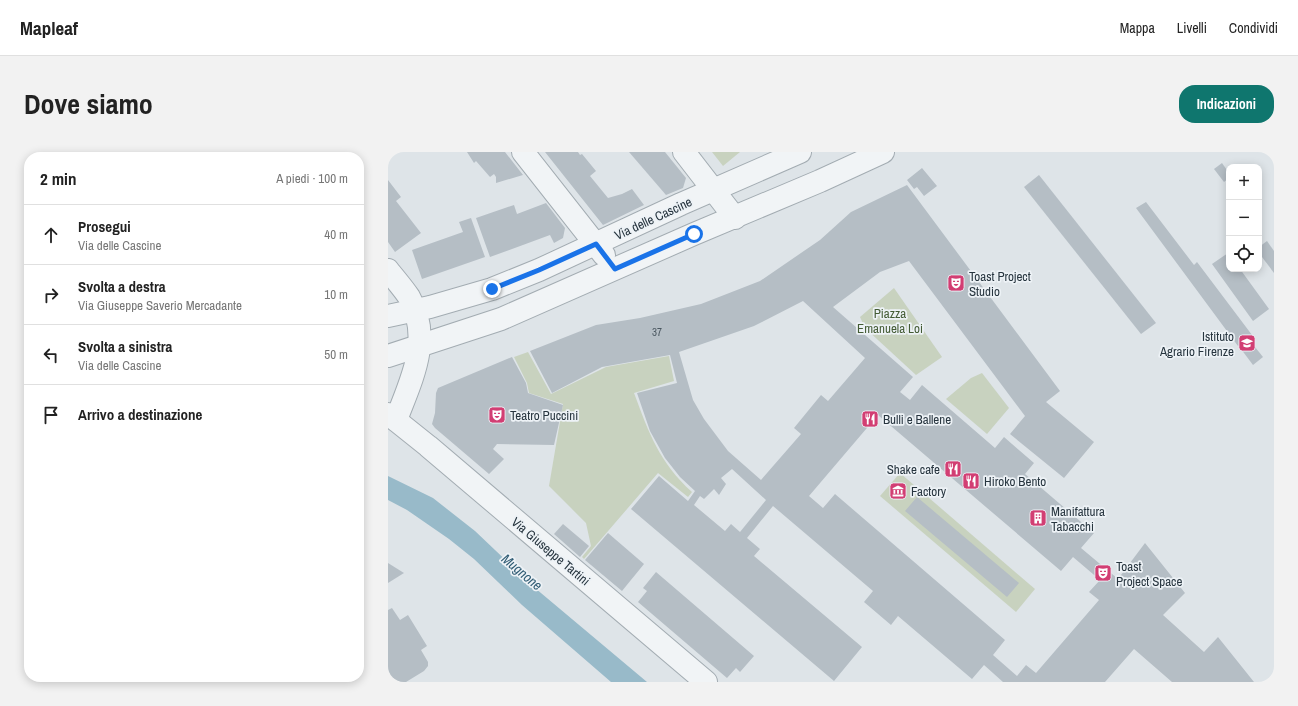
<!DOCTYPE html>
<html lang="it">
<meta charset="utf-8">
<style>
:root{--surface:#fff;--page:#f2f2f2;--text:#222;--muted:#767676;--line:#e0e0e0;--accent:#0f766e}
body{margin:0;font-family:"Archivo Narrow",sans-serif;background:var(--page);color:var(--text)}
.controls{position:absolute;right:12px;top:12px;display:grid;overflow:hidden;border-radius:8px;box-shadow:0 2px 10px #0003}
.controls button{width:36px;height:36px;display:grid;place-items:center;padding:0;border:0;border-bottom:1px solid var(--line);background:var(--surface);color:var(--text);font:20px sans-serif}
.stop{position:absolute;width:12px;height:12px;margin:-9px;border:3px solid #1a73e8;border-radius:50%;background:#fff}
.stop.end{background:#1a73e8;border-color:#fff;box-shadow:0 1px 4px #0008}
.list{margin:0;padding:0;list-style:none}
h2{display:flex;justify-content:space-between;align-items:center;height:52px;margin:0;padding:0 16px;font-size:17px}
h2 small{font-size:13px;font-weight:400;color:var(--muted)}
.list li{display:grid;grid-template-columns:26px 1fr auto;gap:12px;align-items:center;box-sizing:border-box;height:60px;padding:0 16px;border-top:1px solid var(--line)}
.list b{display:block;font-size:15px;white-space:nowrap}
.list p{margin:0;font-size:13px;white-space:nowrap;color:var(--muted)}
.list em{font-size:13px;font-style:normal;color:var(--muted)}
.icon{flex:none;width:22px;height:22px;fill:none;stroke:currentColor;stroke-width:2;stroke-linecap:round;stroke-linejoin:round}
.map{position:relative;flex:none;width:886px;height:530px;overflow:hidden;border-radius:16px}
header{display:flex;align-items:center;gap:24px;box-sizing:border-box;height:56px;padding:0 20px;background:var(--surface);border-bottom:1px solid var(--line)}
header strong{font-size:19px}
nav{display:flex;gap:22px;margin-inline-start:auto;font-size:14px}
.intro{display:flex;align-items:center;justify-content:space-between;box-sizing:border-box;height:96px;padding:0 24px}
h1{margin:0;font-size:28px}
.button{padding:10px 18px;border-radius:16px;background:var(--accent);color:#fff;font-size:14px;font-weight:700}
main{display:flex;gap:24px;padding:0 24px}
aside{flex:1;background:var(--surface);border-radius:16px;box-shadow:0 2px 10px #0003}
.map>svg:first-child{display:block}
</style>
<header>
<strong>Mapleaf</strong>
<nav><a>Mappa</a><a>Livelli</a><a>Condividi</a></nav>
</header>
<div class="intro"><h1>Dove siamo</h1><a class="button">Indicazioni</a></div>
<main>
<aside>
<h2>2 min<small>A piedi · 100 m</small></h2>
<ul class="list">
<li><svg class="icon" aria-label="ahead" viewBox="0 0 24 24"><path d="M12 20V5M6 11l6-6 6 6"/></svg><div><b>Prosegui</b><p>Via delle Cascine</p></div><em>40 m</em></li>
<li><svg class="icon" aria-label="right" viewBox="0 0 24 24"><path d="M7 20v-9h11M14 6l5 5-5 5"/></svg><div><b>Svolta a destra</b><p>Via Giuseppe Saverio Mercadante</p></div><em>10 m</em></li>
<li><svg class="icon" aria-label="left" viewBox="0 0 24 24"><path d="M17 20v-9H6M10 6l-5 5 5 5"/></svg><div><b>Svolta a sinistra</b><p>Via delle Cascine</p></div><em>50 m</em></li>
<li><svg class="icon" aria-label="arrive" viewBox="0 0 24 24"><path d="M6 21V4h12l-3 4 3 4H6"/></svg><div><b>Arrivo a destinazione</b></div></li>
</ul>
</aside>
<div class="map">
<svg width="886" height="530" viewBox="0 0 886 530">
<rect width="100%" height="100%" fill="#dee4e8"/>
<g fill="#c8d2bf">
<path d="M324 0H352L335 14Z"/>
<path d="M506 136 554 205 528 223 477 176 472 165Z"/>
<path d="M140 200 163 242 218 215 281 204 286 229 246 241C261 281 271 310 304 340L300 345 270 321 196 407 194 405 203 394 198 371 161 334 175 252 141 241 139 231 126 205Z"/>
<path d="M594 221 621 256 599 282 558 247 583 226Z"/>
<path d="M512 321 647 437 628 460 492 344Z"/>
</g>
<path fill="#98bac9" d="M0 324 45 346 87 379 147 436 259 530H223L134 453 86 407 61 387 19 358 0 348Z"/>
<g fill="#b5bec5" fill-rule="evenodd">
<path d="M79 0H117L135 23 108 31V25L106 22 102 25 88 9 86 11Z"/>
<path d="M157 0H190L192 3 194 2 208 19 202 24 220 46 234 42 244 37 256 53 215 73Z"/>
<path d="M241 0H277L298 26 295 36 278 43Z"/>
<path d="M834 11 841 21V26L836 30 826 17Z"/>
<path d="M534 16 549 34 536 44 529 35 526 37 519 28Z"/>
<path d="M651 23 768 171 753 182 636 35Z"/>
<path d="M0 28 13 45 8 49 33 81 7 100 0 90Z"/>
<path d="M519 33 672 239 658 250 706 290 676 326 622 282 637 264 521 109 492 120 445 155 525 225 512 240 522 248 534 233 607 296 616 285 646 311 637 322 706 381 693 396 730 427 757 391 797 441 775 463 816 500 830 485 866 530H784L746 497 717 530H615L596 513 584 527 510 464 503 473 476 450 485 439 385 354 359 386 372 397 366 404 474 495 446 529 243 357 271 324 300 349 307 339 292 325 277 306 262 279 249 241 289 231 282 203 214 215 164 241 142 199 208 173 252 166 313 152 372 129 432 88 463 60ZM415 149 477 206 440 249 433 243 406 276 413 282 373 328 340 299 316 267 305 248 291 200 366 174ZM490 263 673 419 685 405 712 428 701 440 711 448 648 521 638 513 629 524 605 503 617 488 447 342 435 356 421 344ZM344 317 378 348 352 380 343 372 337 379 306 353 312 344 316 347 326 337 331 343 338 332 333 326Z"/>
<path d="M758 50 806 113 809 110 864 183 850 194 748 56Z"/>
<path d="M158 51 177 76 175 86 166 91 162 83 102 105 88 66 126 53 129 62Z"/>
<path d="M83 66 97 105 34 127 24 98 75 80 71 70Z"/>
<path d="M879 89 886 99V121L871 101V95Z"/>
<path d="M840 101 841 117H852L881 157 865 169 824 112Z"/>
<path d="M863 190 875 205 865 213 853 197Z"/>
<path d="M124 205 138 231 140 241 175 253 166 293 109 292 105 297 116 307 101 322 47 276 44 272 47 261 48 241 50 236Z"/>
<path d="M529 345 631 431 619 445 517 359Z"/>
<path d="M175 372 201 394 192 405 166 382Z"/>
<path d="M220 381 256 412 234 439 197 408Z"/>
<path d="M0 411 16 421 0 431Z"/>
<path d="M268 420 366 504 352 520 348 516 339 526 250 450 259 439 255 436Z"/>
<path d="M4 456 12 468 20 463 39 494 33 498 40 510V514L36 519 18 530H0V458Z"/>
</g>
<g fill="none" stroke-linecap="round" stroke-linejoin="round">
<g stroke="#a3acb2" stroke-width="24">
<g id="minor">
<path d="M135 0 216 103"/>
<path d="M296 0 347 66"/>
<path d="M0 118C7 127 15 136 21 145 45 187 23 228 8 268"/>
<path d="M0 164 42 155 104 137 151 118 293 52 412 0"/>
<path d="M0 204 113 167 306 82 432 29 495 0"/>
<path d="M0 262 40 294 318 530"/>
</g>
</g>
<use href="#minor" stroke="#f1f4f6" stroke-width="22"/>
</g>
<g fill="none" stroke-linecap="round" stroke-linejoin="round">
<path stroke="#1a73e8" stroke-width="5" d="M104 137 151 118 208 92 227 117 306 82"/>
</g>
<defs>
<g id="theatre-square" transform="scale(0.9)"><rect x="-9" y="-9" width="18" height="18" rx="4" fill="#d23e73" stroke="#edf2f6"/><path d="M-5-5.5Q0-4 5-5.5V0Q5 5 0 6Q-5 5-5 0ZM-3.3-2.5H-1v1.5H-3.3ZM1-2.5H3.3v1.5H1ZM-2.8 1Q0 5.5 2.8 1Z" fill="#fff"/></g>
<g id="school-square" transform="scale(0.9)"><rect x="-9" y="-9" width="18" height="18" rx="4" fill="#d23e73" stroke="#edf2f6"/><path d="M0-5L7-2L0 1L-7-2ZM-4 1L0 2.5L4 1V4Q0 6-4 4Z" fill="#fff"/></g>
<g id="restaurant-square" transform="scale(0.9)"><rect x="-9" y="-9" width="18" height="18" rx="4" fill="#d23e73" stroke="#edf2f6"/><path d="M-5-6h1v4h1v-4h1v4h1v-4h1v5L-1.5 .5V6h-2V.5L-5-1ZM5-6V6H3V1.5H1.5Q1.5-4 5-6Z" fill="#fff"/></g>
<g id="museum-square" transform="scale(0.9)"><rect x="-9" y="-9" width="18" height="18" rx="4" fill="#d23e73" stroke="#edf2f6"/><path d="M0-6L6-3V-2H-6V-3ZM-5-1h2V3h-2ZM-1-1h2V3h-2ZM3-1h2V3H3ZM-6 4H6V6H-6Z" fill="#fff"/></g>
<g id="building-square" transform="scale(0.9)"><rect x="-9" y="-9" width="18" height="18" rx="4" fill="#d23e73" stroke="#edf2f6"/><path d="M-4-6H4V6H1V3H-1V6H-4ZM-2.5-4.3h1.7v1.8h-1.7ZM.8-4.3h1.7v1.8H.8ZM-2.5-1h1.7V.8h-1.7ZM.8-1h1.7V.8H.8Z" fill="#fff"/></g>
</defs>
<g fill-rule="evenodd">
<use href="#theatre-square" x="568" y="131"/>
<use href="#school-square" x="859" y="191"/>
<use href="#theatre-square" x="109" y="263"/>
<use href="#restaurant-square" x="482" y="267"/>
<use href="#restaurant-square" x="565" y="317"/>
<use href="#restaurant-square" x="583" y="329"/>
<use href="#museum-square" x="510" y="339"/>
<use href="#building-square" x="650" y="366"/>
<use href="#theatre-square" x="715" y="421"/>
</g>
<g text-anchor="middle" stroke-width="3.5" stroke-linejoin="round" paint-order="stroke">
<g font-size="11" fill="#4a5760">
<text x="269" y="184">37</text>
</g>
<g font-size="13" fill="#27353f" stroke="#edf2f6">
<text transform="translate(265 66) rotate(-25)" y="5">Via delle Cascine</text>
<text transform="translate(163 399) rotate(40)" y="5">Via Giuseppe Tartini</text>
</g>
<g font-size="13" fill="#27353f" stroke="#edf2f6" text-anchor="start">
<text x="581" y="129">Toast Project<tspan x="581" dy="15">Studio</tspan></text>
<text x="846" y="189" text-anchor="end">Istituto<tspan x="846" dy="15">Agrario Firenze</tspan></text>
<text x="122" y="268">Teatro Puccini</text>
<text x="495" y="272">Bulli e Ballene</text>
<text x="552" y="322" text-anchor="end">Shake cafe</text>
<text x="596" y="334">Hiroko Bento</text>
<text x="523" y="344">Factory</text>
<text x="663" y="364">Manifattura<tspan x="663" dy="15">Tabacchi</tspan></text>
<text x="728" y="419">Toast<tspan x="728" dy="15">Project Space</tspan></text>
</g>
<g font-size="13" fill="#435b34" stroke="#edf2f6">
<text x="502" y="166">Piazza<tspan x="502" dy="15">Emanuela Loi</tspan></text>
</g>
<g font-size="14" font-style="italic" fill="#305c74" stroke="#edf2f6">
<text transform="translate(134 420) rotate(40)" y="5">Mugnone</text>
</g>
</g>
</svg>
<div class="controls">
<button>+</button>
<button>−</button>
<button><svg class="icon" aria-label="locate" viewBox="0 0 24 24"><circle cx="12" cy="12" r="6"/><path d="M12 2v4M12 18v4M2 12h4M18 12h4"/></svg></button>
</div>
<div class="stop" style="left:306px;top:82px"></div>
<div class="stop end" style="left:104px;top:137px"></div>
</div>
</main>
